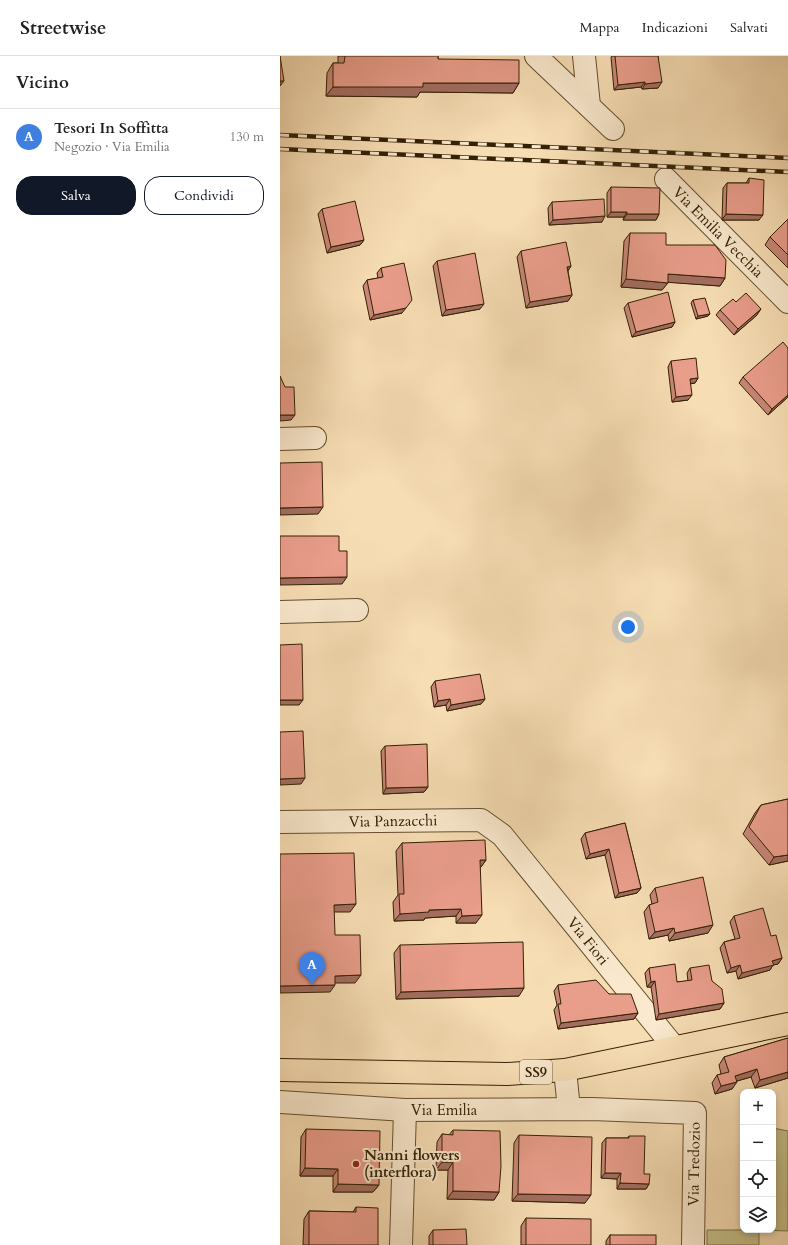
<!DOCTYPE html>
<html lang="it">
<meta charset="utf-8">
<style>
:root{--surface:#fff;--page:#f2f2f2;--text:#222;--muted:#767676;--line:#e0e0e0;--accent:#111827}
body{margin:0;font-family:Cardo,serif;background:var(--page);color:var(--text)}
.controls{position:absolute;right:12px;bottom:12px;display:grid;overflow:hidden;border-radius:8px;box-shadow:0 2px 6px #0003}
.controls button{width:36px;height:36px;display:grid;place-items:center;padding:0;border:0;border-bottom:1px solid var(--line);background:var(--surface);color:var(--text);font:20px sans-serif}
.you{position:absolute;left:348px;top:571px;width:14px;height:14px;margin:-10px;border:3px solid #fff;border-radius:50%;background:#1a73e8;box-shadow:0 0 0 6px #1a73e833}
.badge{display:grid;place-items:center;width:26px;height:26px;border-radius:50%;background:var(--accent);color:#fff;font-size:13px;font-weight:700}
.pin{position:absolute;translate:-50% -33px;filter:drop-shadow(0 1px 2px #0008)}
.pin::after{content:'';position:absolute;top:21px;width:14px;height:12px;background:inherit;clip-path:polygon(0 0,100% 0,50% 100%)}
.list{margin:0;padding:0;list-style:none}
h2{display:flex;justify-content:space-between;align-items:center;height:52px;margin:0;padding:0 16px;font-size:17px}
h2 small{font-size:13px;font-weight:400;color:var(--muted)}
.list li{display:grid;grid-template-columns:26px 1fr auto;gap:12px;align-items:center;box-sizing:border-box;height:56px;padding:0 16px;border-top:1px solid var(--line)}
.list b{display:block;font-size:15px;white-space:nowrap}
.list p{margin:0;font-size:13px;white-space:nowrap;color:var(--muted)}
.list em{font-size:13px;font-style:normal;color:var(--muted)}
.actions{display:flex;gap:8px;padding:12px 16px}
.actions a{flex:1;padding:9px 0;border:1px solid var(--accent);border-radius:16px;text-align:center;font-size:14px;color:var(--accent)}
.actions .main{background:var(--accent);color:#fff}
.icon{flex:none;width:22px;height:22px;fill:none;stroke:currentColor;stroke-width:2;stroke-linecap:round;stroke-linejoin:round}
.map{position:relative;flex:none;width:508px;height:1189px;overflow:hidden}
header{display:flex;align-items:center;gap:24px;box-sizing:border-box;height:56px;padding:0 20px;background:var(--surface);border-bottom:1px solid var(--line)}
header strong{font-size:19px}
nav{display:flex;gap:22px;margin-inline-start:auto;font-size:14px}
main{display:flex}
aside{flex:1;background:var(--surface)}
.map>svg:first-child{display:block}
</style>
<header>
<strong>Streetwise</strong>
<nav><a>Mappa</a><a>Indicazioni</a><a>Salvati</a></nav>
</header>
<main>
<aside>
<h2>Vicino<small></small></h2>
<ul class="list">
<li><span class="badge" style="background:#3f7fe0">A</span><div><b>Tesori In Soffitta</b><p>Negozio · Via Emilia</p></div><em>130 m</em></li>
</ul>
<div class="actions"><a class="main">Salva</a><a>Condividi</a></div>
</aside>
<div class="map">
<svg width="508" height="1189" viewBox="0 0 508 1189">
<rect width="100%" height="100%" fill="#f7ddb4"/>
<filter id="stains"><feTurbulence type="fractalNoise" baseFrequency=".005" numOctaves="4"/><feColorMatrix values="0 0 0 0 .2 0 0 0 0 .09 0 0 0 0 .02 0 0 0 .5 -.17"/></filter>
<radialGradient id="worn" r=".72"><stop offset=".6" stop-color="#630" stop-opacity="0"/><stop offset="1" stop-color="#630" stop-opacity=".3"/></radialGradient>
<path fill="#c4bf88" stroke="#7c7046" d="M493 1072 508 1075V1175L479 1174V1189H427V1174H493Z"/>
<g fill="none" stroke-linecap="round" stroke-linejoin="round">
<g stroke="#644f2f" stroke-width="24">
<g id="minor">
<path d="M256 0 333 73"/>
<path d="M304 0 309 50"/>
<path d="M386 123 508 246"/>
<path d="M0 383 35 382"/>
<path d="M0 556 77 554"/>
<path d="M0 766 201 764 222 779 394 991"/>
<path d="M285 1014 289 1053"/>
<path d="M0 1046 125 1054 312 1053 415 1057 413 1189"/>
<path d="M121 1189 125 1054"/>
</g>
</g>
<g stroke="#332003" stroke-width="24">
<path id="major" d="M0 1014 227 1018 285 1014 508 968"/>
</g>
<use href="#minor" stroke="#fae9ce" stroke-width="22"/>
<use href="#major" stroke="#f7ddb4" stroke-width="22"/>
<g stroke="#332003" stroke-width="4.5">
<g id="rail">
<path d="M0 79 508 102"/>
<path d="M0 93 508 116"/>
</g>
</g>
<use href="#rail" stroke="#fae9ce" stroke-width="3" stroke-dasharray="9" stroke-linecap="butt"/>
</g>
<g fill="#c88778" stroke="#332003">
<path d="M58 0H158V3L239 27 233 37 140 36 137 41 46 40 47 17 53 7H58Z"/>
<path d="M332 0H378V32L362 33 361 31 334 34 331 1Z"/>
<path d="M469 122 479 164H442L443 132 447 127H466Z"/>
<path d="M331 131 379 158 376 164H343L344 161H327V137Z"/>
<path d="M272 146 322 166 269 169 268 152Z"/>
<path d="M42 153 84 184 80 189 47 197 38 158Z"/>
<path d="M508 163V212L485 189 490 181Z"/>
<path d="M350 177 386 189 445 222 440 230 388 226 382 234 341 231 344 185Z"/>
<path d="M241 195 291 210 288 215 292 239 288 245 246 252 237 201Z"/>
<path d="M157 205 200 253 162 260 153 210Z"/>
<path d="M101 212 122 257 90 264 83 230 87 224 98 222 97 217Z"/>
<path d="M413 244 428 260 416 263 411 247Z"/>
<path d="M456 246 477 259 454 279 436 259 440 254Z"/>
<path d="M348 247 395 266 392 271 352 281 344 252Z"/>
<path d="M508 292V341L488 359 459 327 463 321Z"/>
<path d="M391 305 418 322 415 327 410 328 408 344 392 346 388 311Z"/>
<path d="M155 625 205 643 201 648 167 655 166 649 154 651 151 631Z"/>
<path d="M105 690 148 731 144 736 103 738 101 695Z"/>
<path d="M508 743V805L489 809 463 778 475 757 481 749Z"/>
<path d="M345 767 361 832 357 837 335 842 325 799 306 803 301 783 305 777Z"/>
<path d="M122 787 206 804 201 811H200L196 867H176V860L145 862 144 864 114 865 113 846 118 839 116 795Z"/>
<path d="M375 832 428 877 389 885 388 879 369 883 364 856 369 849 372 848 370 839Z"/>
<path d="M454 860 491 880 502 902 498 908 493 909 490 914 458 923 456 915 447 917 440 892 444 886 455 883 450 866Z"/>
<path d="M120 889 239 940 116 943 114 897Z"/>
<path d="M369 912 397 926 408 925 407 917 410 912 432 925 444 947 440 953 376 964 371 931H367L365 917Z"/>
<path d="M278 929 329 938 358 957 354 963 278 973 274 954 277 949 274 935Z"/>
<path d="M508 982V1022L475 1032 471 1021 457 1025 452 1033 435 1038 432 1027 437 1019 441 1018 439 1009 444 1001Z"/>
<path d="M26 1073 99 1129 93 1136H53V1120H20L21 1081Z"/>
<path d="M173 1074 219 1136 214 1144 167 1143 168 1114H156L157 1086 162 1078 169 1079Z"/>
<path d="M239 1079 305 1147 232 1145 234 1087Z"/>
<path d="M349 1080 364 1118 369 1128 366 1133H337V1123L321 1122 322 1087 326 1082H347Z"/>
<path d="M76 1151 98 1189H23L24 1163 29 1155 73 1156Z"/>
<path d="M246 1162 311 1189H241V1170Z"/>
<path d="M153 1174 187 1189H149V1180Z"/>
<path d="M330 1179 376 1189H326V1185Z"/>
</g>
<g fill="#a36e61" stroke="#332003">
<path d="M0 25H4L0 30Z"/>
<path d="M365 26 361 31 334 34 338 29Z"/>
<path d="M382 26 378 32 362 33 365 28Z"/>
<path d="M143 27H239L233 37 140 36 137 41 46 40 53 31Z"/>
<path d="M331 156H347L344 161H327Z"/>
<path d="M347 158H379L376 164H343Z"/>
<path d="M446 158 483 159 479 164H442Z"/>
<path d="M325 160 322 166 269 169 273 164Z"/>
<path d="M84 184 80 189 47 197 51 191Z"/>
<path d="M291 210 287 216V211Z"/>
<path d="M388 218 445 222 440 230 383 226Z"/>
<path d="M346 223 388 227 382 234 341 231Z"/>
<path d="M292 239 288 245 246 252 250 246Z"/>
<path d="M204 248 200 253 162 260 166 254Z"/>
<path d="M126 252 122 257 90 264 94 259Z"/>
<path d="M481 253 477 259 454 279 458 273Z"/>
<path d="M430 258 428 260 416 263 418 260Z"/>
<path d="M395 266 392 271 352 281 356 276Z"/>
<path d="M418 322 415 327 406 328 410 323Z"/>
<path d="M412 339 408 344 392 346 396 341Z"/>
<path d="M508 339V341L488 359 492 353Z"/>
<path d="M0 359H15L11 364 0 365Z"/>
<path d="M43 451 38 458 0 459V452Z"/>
<path d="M67 521 62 528 0 529V522Z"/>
<path d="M170 643 166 649 154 651 158 645Z"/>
<path d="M205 643 201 648 167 655 171 649Z"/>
<path d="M0 644H23L19 649H0Z"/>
<path d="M25 722 21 728 0 729V723Z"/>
<path d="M148 731 144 736 103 738 106 732Z"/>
<path d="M329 793 325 799 306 803 310 798Z"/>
<path d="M508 799V805L489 809 494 801Z"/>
<path d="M200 804H206L201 811 194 812Z"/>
<path d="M361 832 357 837 335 842 339 837Z"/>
<path d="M76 848 70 856H48L54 849Z"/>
<path d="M181 853 176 860 145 862 144 864 114 865 120 858 149 854Z"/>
<path d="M202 859 196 867H176L182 860Z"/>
<path d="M433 869 428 877 389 885 395 877Z"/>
<path d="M394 872 388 879 369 883 375 876Z"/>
<path d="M502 902 498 908 493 909 490 914 458 923 462 917 492 905Z"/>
<path d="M460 909 456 915 447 917 451 912Z"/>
<path d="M81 919 75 927H49L55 920Z"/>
<path d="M375 925 371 931H367L371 926Z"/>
<path d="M55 929 50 936 0 937V930Z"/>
<path d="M244 932 239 940 116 943 121 936Z"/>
<path d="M444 947 440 953 376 964 379 958Z"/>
<path d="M358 957 354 963 278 973 281 967Z"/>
<path d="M477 1013 471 1021 450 1027 455 1020Z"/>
<path d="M508 1016V1022L475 1032 480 1024Z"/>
<path d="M457 1026 452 1033 435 1038 441 1030Z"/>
<path d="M162 1106H173L168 1114H156Z"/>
<path d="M25 1112 58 1113 53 1120H20Z"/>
<path d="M325 1117H341L337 1123 321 1122Z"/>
<path d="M340 1127 369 1128 366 1133H337Z"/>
<path d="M58 1128 99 1129 93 1136H53Z"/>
<path d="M173 1135 219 1136 214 1144 167 1143Z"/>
<path d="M238 1138 311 1139 305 1147 232 1145Z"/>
</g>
<g fill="#e99d8b" stroke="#332003">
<path d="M0 0 4 25H0Z"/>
<path d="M65 0H158V3L239 4V27H143V31H53V7H64Z"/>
<path d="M335 0H378L382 26 365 28V26L338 29Z"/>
<path d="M469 122 484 124 483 159 446 158 447 127H469Z"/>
<path d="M331 131 380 132 379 158H347V156H331Z"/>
<path d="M324 143 325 160 273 164 272 146Z"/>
<path d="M75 145 84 184 51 191 42 153Z"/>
<path d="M508 163V199L490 181Z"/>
<path d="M350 177H386V189H435L446 204 445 222 388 218V227L346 223Z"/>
<path d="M286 186 291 210 287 211 292 239 250 246 241 195Z"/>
<path d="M195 197 204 248 166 254 157 205Z"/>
<path d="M124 207 132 244 126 252 94 259 87 224 103 221 101 212Z"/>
<path d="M388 236 395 266 356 276 348 247Z"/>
<path d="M466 237 481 253 458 273 440 254 453 243 456 246Z"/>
<path d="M425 242 430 258 418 260 413 244Z"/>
<path d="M503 286 508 292V339L492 353 463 321Z"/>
<path d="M416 302 418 322 410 323 412 339 396 341 391 305Z"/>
<path d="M0 320 5 331H14L15 359H0Z"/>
<path d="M42 406 43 451 0 452V407Z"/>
<path d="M0 480H59V495H67V521L0 522Z"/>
<path d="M22 588 23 644H0V589Z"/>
<path d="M200 618 205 643 171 649 170 643 158 645 155 625Z"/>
<path d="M23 675 25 722 0 723V676Z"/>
<path d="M147 688 148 731 106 732 105 690Z"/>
<path d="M508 743V799L494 801 469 771 481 749Z"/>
<path d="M345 767 361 832 339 837 329 793 310 798 305 777Z"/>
<path d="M205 784 206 804H200L202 859 182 860 181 853 149 854V856L120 858 119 838H124L122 787Z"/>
<path d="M74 797 76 848 54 849 55 879H80L81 919 55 920V929L0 930V798Z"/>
<path d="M423 821 433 869 395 877 394 872 375 876 369 849 378 846 375 832Z"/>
<path d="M483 852 491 880 496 879 502 902 492 905 494 909 462 917 460 909 451 912 444 886 460 882 454 860Z"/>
<path d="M243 886 244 932 121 936 120 889Z"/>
<path d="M395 908 397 926 412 924 410 912 429 909 432 925 442 933 444 947 379 958 375 925 371 926 369 912Z"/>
<path d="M316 924 329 938H351L358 957 281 967 278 948H281L278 929Z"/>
<path d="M508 982V1016L480 1024 477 1013 455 1020 457 1026 441 1030 437 1019 449 1016 444 1001Z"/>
<path d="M26 1073 100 1075 99 1129 58 1128V1113L25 1112Z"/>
<path d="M173 1074 220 1075 221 1110 219 1136 173 1135V1106H162V1078L173 1079Z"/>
<path d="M239 1079 312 1081 311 1139 238 1138Z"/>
<path d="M349 1080H365L364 1118H370L369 1128 340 1127 341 1117H325L326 1082H349Z"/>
<path d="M76 1151 98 1152V1189H29V1155L76 1156Z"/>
<path d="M246 1162 311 1163V1189H246Z"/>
<path d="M186 1173 187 1189H153V1174Z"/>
<rect x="330" y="1179" width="46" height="10"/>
</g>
<circle fill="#8f2418" stroke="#fae9ce" stroke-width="1.5" cx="76" cy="1108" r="4"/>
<g text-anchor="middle" stroke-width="4" stroke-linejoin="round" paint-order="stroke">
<rect fill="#fae9ce" stroke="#6f5c40" stroke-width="1" x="240" y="1004" width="32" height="24" rx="3"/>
<g font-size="14" font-weight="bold" fill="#332003">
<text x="256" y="1021">SS9</text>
</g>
<g font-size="15" fill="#332003" stroke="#fae9ce">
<text transform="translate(438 176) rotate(45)" y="5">Via Emilia Vecchia</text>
<text transform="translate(113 765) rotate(-1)" y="5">Via Panzacchi</text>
<text transform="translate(308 885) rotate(51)" y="5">Via Fiori</text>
<text x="164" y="1059">Via Emilia</text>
<text transform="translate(414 1108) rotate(-89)" y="5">Via Tredozio</text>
</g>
<g font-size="15" font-weight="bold" fill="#332003" stroke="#fae9ce" text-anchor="start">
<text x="84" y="1104">Nanni flowers<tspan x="84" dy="17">(interflora)</tspan></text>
</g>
</g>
<rect width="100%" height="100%" filter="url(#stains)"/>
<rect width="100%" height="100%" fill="url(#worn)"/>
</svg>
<div class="controls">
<button>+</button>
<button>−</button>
<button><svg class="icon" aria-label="locate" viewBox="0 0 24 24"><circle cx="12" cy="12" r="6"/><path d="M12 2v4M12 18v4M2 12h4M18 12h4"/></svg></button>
<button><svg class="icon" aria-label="layers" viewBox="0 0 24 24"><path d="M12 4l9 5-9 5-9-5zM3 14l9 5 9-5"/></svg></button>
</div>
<div class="you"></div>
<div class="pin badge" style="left:32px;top:929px;background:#3f7fe0">A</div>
</div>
</main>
